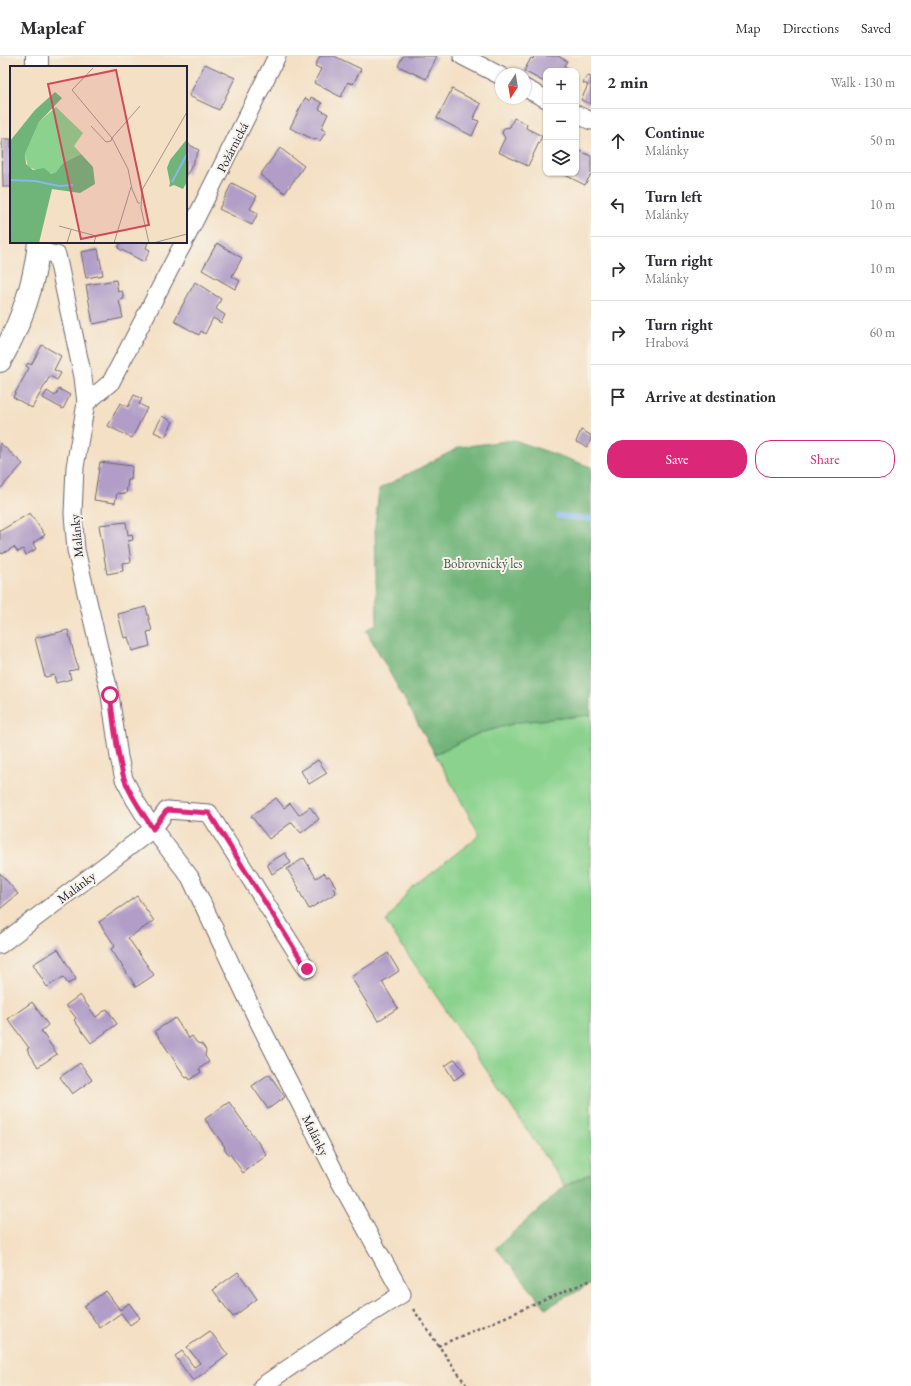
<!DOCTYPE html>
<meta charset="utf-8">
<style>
:root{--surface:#fff;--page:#f2f2f3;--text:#2b2b33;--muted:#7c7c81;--line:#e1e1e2;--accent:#db2777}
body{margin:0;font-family:"EB Garamond",serif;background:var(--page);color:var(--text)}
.controls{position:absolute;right:12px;top:12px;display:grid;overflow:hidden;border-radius:8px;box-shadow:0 1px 3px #0004}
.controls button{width:36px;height:36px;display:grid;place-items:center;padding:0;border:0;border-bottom:1px solid var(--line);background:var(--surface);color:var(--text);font:20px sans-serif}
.compass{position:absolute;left:495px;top:12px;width:36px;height:36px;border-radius:50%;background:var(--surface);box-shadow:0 1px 3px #0004;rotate:192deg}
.stop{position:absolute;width:12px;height:12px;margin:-9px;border:3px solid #db2777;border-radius:50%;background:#fff}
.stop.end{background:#db2777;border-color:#fff;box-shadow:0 1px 4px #0008}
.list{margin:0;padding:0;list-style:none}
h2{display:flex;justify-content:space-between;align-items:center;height:52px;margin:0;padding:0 16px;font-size:17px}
h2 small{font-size:13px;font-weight:400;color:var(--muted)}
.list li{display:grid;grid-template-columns:26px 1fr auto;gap:12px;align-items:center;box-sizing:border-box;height:64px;padding:0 16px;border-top:1px solid var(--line)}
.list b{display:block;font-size:15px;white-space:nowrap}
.list p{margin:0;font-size:13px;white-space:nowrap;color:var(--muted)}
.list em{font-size:13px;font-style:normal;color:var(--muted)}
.actions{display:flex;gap:8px;padding:12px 16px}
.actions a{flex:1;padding:9px 0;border:1px solid var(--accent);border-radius:16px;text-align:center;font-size:14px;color:var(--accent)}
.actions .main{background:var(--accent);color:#fff}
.icon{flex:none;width:22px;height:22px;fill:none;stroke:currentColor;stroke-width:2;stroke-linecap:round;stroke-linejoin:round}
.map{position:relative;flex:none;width:591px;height:1330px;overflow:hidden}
header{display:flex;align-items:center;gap:24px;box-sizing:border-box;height:56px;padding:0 20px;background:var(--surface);border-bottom:1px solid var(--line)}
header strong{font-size:19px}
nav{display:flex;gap:22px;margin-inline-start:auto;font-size:14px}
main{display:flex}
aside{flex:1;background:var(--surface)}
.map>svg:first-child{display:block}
</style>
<header>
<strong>Mapleaf</strong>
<nav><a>Map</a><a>Directions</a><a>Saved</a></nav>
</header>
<main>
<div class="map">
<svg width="591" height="1330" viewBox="0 0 591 1330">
<rect width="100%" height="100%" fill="#f7f3e8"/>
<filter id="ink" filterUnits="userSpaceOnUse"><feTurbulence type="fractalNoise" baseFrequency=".025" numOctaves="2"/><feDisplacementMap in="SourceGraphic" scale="8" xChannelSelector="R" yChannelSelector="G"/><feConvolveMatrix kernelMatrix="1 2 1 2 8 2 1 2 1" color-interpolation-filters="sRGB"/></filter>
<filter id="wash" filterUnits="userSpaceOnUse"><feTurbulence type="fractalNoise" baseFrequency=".012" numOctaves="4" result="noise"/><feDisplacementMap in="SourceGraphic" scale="16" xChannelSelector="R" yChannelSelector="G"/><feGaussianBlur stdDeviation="0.9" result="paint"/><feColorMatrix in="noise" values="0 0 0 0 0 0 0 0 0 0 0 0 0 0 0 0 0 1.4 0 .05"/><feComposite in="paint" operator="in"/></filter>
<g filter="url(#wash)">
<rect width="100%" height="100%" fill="#f4e0c5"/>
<path fill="#8ad28d" stroke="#567a64" d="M591 659V1117L565 1130 386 866 409 834 480 779 435 698 477 678 519 666Z"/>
<g fill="#6fb478" stroke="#486b5a">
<path d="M514 384 591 411V659L519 666 477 678 435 698 366 574 377 567 375 471 379 433 460 391Z"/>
<path d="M591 1117V1228L546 1252 496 1192 565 1130Z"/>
</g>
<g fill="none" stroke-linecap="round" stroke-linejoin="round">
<path stroke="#86b7f2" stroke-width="6" d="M559 460 591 463"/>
</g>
<g id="blocks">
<g fill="#b19dc7">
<path d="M320 0H334L361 13 353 28 348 26 341 41 314 27 321 13 315 10Z"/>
<path d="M403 0H437L426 23 398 10Z"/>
<path d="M534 0H558L567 5 564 10 574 15H546V27L524 15 531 2 533 3Z"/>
<path d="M205 8 235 22 219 54 189 40Z"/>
<path d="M587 20 591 21V48L581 44 588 29 583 27Z"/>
<path d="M452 33 481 48 473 63 479 65 472 80 437 62Z"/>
<path d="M311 41 322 47 319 53 328 58 321 73 326 75 320 85 316 83 315 84 290 72 305 42 310 45Z"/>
<path d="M514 62 527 68 526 72 542 80 528 110 498 96 505 82 502 77 504 72 510 71Z"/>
<path d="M2 83H11V131H3Z"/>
<path d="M186 87 199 94 186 121Z"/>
<path d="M280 92 304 110 285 137 260 119Z"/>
<path d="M576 93 591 100V118L585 129 561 117H576Z"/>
<path d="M232 127 257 140 250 153 258 157 252 169 219 153Z"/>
<path d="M121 186H148L146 192 150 194 144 206 118 192Z"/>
<path d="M217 187 242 202 232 220 240 225 235 233 202 214Z"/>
<path d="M98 193 103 219 86 222 81 196Z"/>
<path d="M116 224 118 236 122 235 124 243 119 244 123 262 93 268 86 229Z"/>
<path d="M195 226 221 243 216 253 225 259 221 267 213 262 205 278 201 275 199 279 174 265Z"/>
<path d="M42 289 61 300 54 314 61 317 57 324 50 320 32 352 13 341 29 312 26 310 28 307 31 309Z"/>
<path d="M59 333 70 339 63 353 43 342 47 335 55 340Z"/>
<path d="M134 339 142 343 139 348 147 352 132 382 108 370 120 347 128 351Z"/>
<path d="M162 360 173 366 165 381 154 376Z"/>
<path d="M581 374 591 379V383L587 391 576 386Z"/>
<path d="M0 387 23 408 0 433Z"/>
<path d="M100 406 132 410 131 424H128L126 438 117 437 115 447 94 444Z"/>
<path d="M30 457 45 479 33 487 36 493 26 499 23 493 18 496 14 491 2 498 0 495V475Z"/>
<path d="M126 466 128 479 132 478 133 484 128 485 131 506 122 507 123 515 107 518 99 469Z"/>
<path d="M146 551 152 575 147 576 150 590 132 595 128 581 124 582 118 558Z"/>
<path d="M68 574 78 613 69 615 71 623 56 627 54 619 45 621 35 582Z"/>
<path d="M318 704 327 717 309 728 301 715Z"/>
<path d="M276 742 284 752 290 747 299 759 310 751 319 763 301 777 292 766 269 783 251 760Z"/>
<path d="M285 797 291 807 272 818 267 808Z"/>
<path d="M304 802 316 822 324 817 327 821 329 820 336 831 333 832 336 837 309 853 298 833 299 832 287 813Z"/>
<path d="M0 817 18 838 0 853Z"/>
<path d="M137 840 154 865 128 882 154 919 136 931 111 893 115 890 99 866Z"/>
<path d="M58 893 76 923 68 928 63 921 47 931 33 908Z"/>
<path d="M388 897 399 915 382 926 398 952 378 965 351 921Z"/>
<path d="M80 939 96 961 107 953 117 968 91 987 74 964 76 962 66 949Z"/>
<path d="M32 946 48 969 41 975 57 998 38 1011 27 993 29 992 8 963Z"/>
<path d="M175 962 189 982 192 980 197 987 202 988 206 994 205 1000 209 1006 199 1013 201 1016 190 1024 188 1021 186 1022 155 975Z"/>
<path d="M455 1003 465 1017 454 1024 445 1010Z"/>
<path d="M80 1007 92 1024 72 1038 60 1021Z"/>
<path d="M269 1018 285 1041 268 1053 252 1030Z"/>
<path d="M229 1046 267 1099 243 1117 230 1098 229 1099 224 1092 225 1091 205 1063Z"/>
<path d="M238 1216 257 1243 233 1261 213 1234Z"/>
<path d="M106 1235 120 1254 129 1247 140 1262 130 1269 121 1257 100 1272 84 1250Z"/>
<path d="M210 1275 228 1299 193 1325 175 1300 182 1295 194 1311 200 1307 187 1291Z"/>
</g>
</g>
</g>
<g filter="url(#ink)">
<use href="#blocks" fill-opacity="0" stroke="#6c646b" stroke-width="1"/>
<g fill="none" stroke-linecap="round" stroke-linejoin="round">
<g stroke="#6c646b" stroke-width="19">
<g id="street">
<path d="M462 0 501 20"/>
<path d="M525 32 546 43"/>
<path d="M576 58 591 65"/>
<path d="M186 182 277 0"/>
<path d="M86 347 111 326 184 186"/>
<path d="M0 889 153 773 135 744 124 723 119 701 110 639 76 494 73 458 75 411 86 347 83 321 57 199 38 195"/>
<path d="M262 1330 346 1273 402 1238 340 1126 255 959 190 821 153 773 167 754 209 757 307 913"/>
</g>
</g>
<g stroke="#6c646b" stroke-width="24">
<g id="secondary">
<path d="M37 0V11"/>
<path d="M0 305C20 269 35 227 39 186"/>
</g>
</g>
<g stroke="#6c646b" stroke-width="2.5" stroke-dasharray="3 3" stroke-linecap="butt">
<path d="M413 1253 467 1330"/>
<path d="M438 1290 591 1224"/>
</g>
<use href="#street" stroke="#fff" stroke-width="17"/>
<use href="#secondary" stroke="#fff" stroke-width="22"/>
</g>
</g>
<g fill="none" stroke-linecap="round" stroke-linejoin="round" filter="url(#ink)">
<path stroke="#db2777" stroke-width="5" d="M110 639C114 667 116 695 124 722 130 740 143 757 153 773L167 754 209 757 307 913"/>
</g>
<g text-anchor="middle" stroke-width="4" stroke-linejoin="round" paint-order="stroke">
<g font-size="13" fill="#22223b" stroke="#f7f3e8">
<text transform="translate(232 91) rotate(-63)" y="5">Požárnická</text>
<text transform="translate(76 480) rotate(-96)" y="5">Malánky</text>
<text transform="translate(76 831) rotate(-37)" y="5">Malánky</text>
<text transform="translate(316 1079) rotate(63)" y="5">Malánky</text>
</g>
<g font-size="13" fill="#415754" stroke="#f7f3e8">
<text x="483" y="512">Bobrovnický les</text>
</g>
</g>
<g transform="translate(10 10)">
<rect width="177" height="177" fill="#f4e0c5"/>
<path d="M46 41 73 67 64 80 71 88 53 97 46 106 40 108 18 101 15 88 29 56Z" fill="#8ad28d"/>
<path d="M45 26 52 32 29 56 15 88 16 98 23 104 34 102 41 108 46 106 53 97 71 88 83 101 85 118 70 127 42 123 29 177H0V75L25 44ZM177 73V116L173 123 164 119 159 121 160 117 157 102 160 94Z" fill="#6fb478"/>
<path fill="none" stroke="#86b7f2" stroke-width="2" d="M0 114 25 115 49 120 63 119M162 116 177 88"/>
<path fill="none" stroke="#a0948e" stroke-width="1" d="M130 40 102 72 118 103 122 123 128 137H130M81 60 96 76 101 75 102 72 62 24 83 2M49 160 86 170 84 177M57 177 61 164M104 177 121 121M139 177 131 142 132 124 177 46M143 177 177 168"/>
<path fill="#d1495b" fill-opacity="0.15" stroke="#d1495b" stroke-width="2" d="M106 4 139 159 71 173 38 18Z"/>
<rect width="177" height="177" fill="none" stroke="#22223b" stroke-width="2"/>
</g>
</svg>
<div class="controls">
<button>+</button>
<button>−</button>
<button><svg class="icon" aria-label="layers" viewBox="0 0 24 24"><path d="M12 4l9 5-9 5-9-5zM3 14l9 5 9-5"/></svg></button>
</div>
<svg class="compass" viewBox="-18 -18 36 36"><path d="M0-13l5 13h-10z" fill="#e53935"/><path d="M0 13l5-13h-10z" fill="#7c7c81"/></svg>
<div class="stop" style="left:110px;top:639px"></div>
<div class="stop end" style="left:307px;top:913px"></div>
</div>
<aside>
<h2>2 min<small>Walk · 130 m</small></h2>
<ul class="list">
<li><svg class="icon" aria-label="ahead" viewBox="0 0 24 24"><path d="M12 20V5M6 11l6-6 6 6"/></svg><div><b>Continue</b><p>Malánky</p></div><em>50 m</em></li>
<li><svg class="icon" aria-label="left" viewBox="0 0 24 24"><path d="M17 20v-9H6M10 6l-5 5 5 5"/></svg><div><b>Turn left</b><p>Malánky</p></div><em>10 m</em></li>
<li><svg class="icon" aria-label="right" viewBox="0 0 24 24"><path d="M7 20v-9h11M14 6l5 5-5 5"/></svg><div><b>Turn right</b><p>Malánky</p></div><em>10 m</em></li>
<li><svg class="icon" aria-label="right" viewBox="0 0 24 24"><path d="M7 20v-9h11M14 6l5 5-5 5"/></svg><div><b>Turn right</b><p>Hrabová</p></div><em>60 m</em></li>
<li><svg class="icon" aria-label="arrive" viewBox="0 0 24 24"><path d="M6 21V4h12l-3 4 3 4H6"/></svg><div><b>Arrive at destination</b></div></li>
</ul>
<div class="actions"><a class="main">Save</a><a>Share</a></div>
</aside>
</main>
